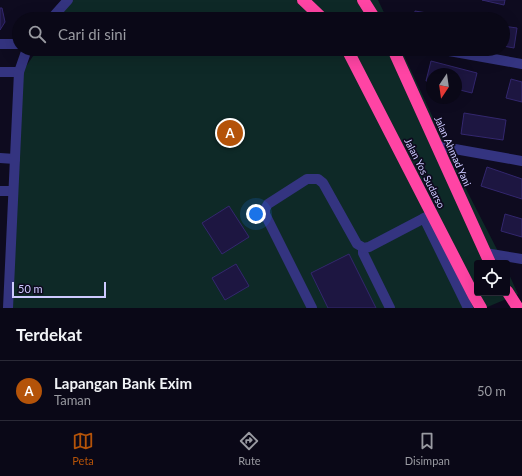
<!DOCTYPE html>
<html lang="id">
<style>
:root{--surface:#0a0817;--page:#131120;--text:#f1f3f6;--muted:#999aa1;--line:#2a2936;--accent:#b45309}
body{margin:0;font-family:Lato,sans-serif;background:var(--page);color:var(--text)}
.controls{position:absolute;right:12px;bottom:12px;display:grid;overflow:hidden;border-radius:4px;box-shadow:0 4px 16px #0002}
.controls button{width:36px;height:36px;display:grid;place-items:center;padding:0;border:0;border-bottom:1px solid var(--line);background:var(--surface);color:var(--text);font:20px sans-serif}
.compass{position:absolute;left:426px;top:68px;width:36px;height:36px;border-radius:50%;background:var(--surface);box-shadow:0 4px 16px #0002;rotate:193deg}
.scale{position:absolute;left:12px;bottom:10px;width:94px;box-sizing:border-box;padding-left:4px;border:2px solid #cdc9ff;border-top:0;font-size:11px;line-height:14px;white-space:nowrap;color:#cdc9ff;-webkit-text-stroke:3px #0e0b1f;paint-order:stroke}
.you{position:absolute;left:256px;top:214px;width:14px;height:14px;margin:-10px;border:3px solid #fff;border-radius:50%;background:#1a73e8;box-shadow:0 0 0 6px #1a73e833}
.badge{display:grid;place-items:center;width:26px;height:26px;border-radius:50%;background:var(--accent);color:#fff;font-size:13px;font-weight:700}
.pin{position:absolute;translate:-50% -50%;border:2px solid #fff;box-shadow:0 1px 4px #0006}
.list{margin:0;padding:0;list-style:none}
h2{display:flex;justify-content:space-between;align-items:center;height:52px;margin:0;padding:0 16px;font-size:17px}
h2 small{font-size:13px;font-weight:400;color:var(--muted)}
.list li{display:grid;grid-template-columns:26px 1fr auto;gap:12px;align-items:center;box-sizing:border-box;height:60px;padding:0 16px;border-top:1px solid var(--line)}
.list b{display:block;font-size:15px;white-space:nowrap}
.list p{margin:0;font-size:13px;white-space:nowrap;color:var(--muted)}
.list em{font-size:13px;font-style:normal;color:var(--muted)}
.icon{flex:none;width:22px;height:22px;fill:none;stroke:currentColor;stroke-width:2;stroke-linecap:round;stroke-linejoin:round}
.map{position:relative;flex:none;width:522px;height:308px;overflow:hidden}
.search{position:absolute;background:var(--surface);box-shadow:0 4px 16px #0002;left:12px;right:12px;top:12px;height:44px;display:flex;align-items:center;gap:10px;box-sizing:border-box;padding:0 14px;border-radius:22px;color:var(--muted);font-size:15px}
.sheet{height:112px;background:var(--surface)}
nav{display:flex;justify-content:space-around;align-items:center;box-sizing:border-box;height:56px;border-top:1px solid var(--line);background:var(--surface);font-size:11px;color:var(--muted)}
nav a{display:grid;justify-items:center;gap:2px}
nav .on{color:var(--accent)}
.map>svg:first-child{display:block}
</style>
<div class="map">
<svg width="522" height="308" viewBox="0 0 522 308">
<rect width="100%" height="100%" fill="#0e0b1f"/>
<g fill="#0e2927">
<path d="M71 0H378L387 19H58Z"/>
<path d="M38 49H401L468 193 504 263H477V293H507V270L518 294 485 308H10L22 72Z"/>
</g>
<g fill="#1d1641" stroke="#33276e">
<path d="M482 0H505L504 5Z"/>
<path d="M0 8H2L5 22 0 30Z"/>
<path d="M415 11 451 17V19H414Z"/>
<path d="M503 26 517 28 514 48 503 46Z"/>
<path d="M431 61 477 73 472 93 456 89V74H432V82L426 81Z"/>
<path d="M511 79 522 82V102L506 98Z"/>
<path d="M464 113 506 120 503 140 461 134Z"/>
<path d="M487 167 522 179V199L481 186Z"/>
<path d="M229 206 249 237 222 254 202 223Z"/>
<path d="M505 214 522 219V237L501 231Z"/>
<path d="M349 254 376 308H328L311 273Z"/>
<path d="M236 264 249 286 225 300 212 278Z"/>
</g>
<g fill="none" stroke-linecap="round" stroke-linejoin="round">
<g stroke="#343480" stroke-width="10">
<path d="M51 19 68 0"/>
<path d="M0 44H19"/>
<path d="M438 49 522 64"/>
<path d="M0 72H19"/>
<path d="M438 146 522 161"/>
<path d="M0 158 15 159"/>
<path d="M0 191H13"/>
<path d="M424 218 468 308"/>
<path d="M364 248 363 251V253L390 308"/>
<path d="M485 253 522 259"/>
<path d="M8 308 19 72 27 49"/>
<path d="M312 308 265 214V209L268 204 307 179H318L323 183 357 244 364 248 369 247 432 214"/>
</g>
<g stroke="#ff44a4" stroke-width="12">
<path d="M303 0 323 19"/>
<path d="M363 0 375 19"/>
<path d="M347 49 474 296 481 308"/>
<path d="M393 49 490 263"/>
<path d="M507 291 518 308"/>
</g>
</g>
<g text-anchor="middle" stroke-width="3.5" stroke-linejoin="round" paint-order="stroke">
<g font-size="10" fill="#cdc9ff" stroke="#0e0b1f">
<text transform="translate(453 151) rotate(66)" y="4">Jalan Ahmad Yani</text>
<text transform="translate(425 173) rotate(63)" y="4">Jalan Yos Sudarso</text>
</g>
</g>
</svg>
<div class="controls">
<button><svg class="icon" aria-label="locate" viewBox="0 0 24 24"><circle cx="12" cy="12" r="6"/><path d="M12 2v4M12 18v4M2 12h4M18 12h4"/></svg></button>
</div>
<svg class="compass" viewBox="-18 -18 36 36"><path d="M0-13l5 13h-10z" fill="#e53935"/><path d="M0 13l5-13h-10z" fill="#999aa1"/></svg>
<div class="scale">50 m</div>
<div class="you"></div>
<div class="pin badge" style="left:230px;top:133px">A</div>
<div class="search"><svg class="icon" aria-label="search" viewBox="0 0 24 24"><circle cx="10" cy="10" r="6"/><path d="M15 15l6 6"/></svg>Cari di sini</div>
</div>
<section class="sheet">
<h2>Terdekat<small></small></h2>
<ul class="list">
<li><span class="badge">A</span><div><b>Lapangan Bank Exim</b><p>Taman</p></div><em>50 m</em></li>
</ul>
</section>
<nav>
<a class="on"><svg class="icon" aria-label="map" viewBox="0 0 24 24"><path d="M3 6l6-2 6 2 6-2v14l-6 2-6-2-6 2zM9 4v14M15 6v14"/></svg>Peta</a>
<a><svg class="icon" aria-label="directions" viewBox="0 0 24 24"><path d="M12 3l9 9-9 9-9-9zM9 14v-3h6M13 9l2 2-2 2"/></svg>Rute</a>
<a><svg class="icon" aria-label="saved" viewBox="0 0 24 24"><path d="M7 4h10v16l-5-4-5 4z"/></svg>Disimpan</a>
</nav>
